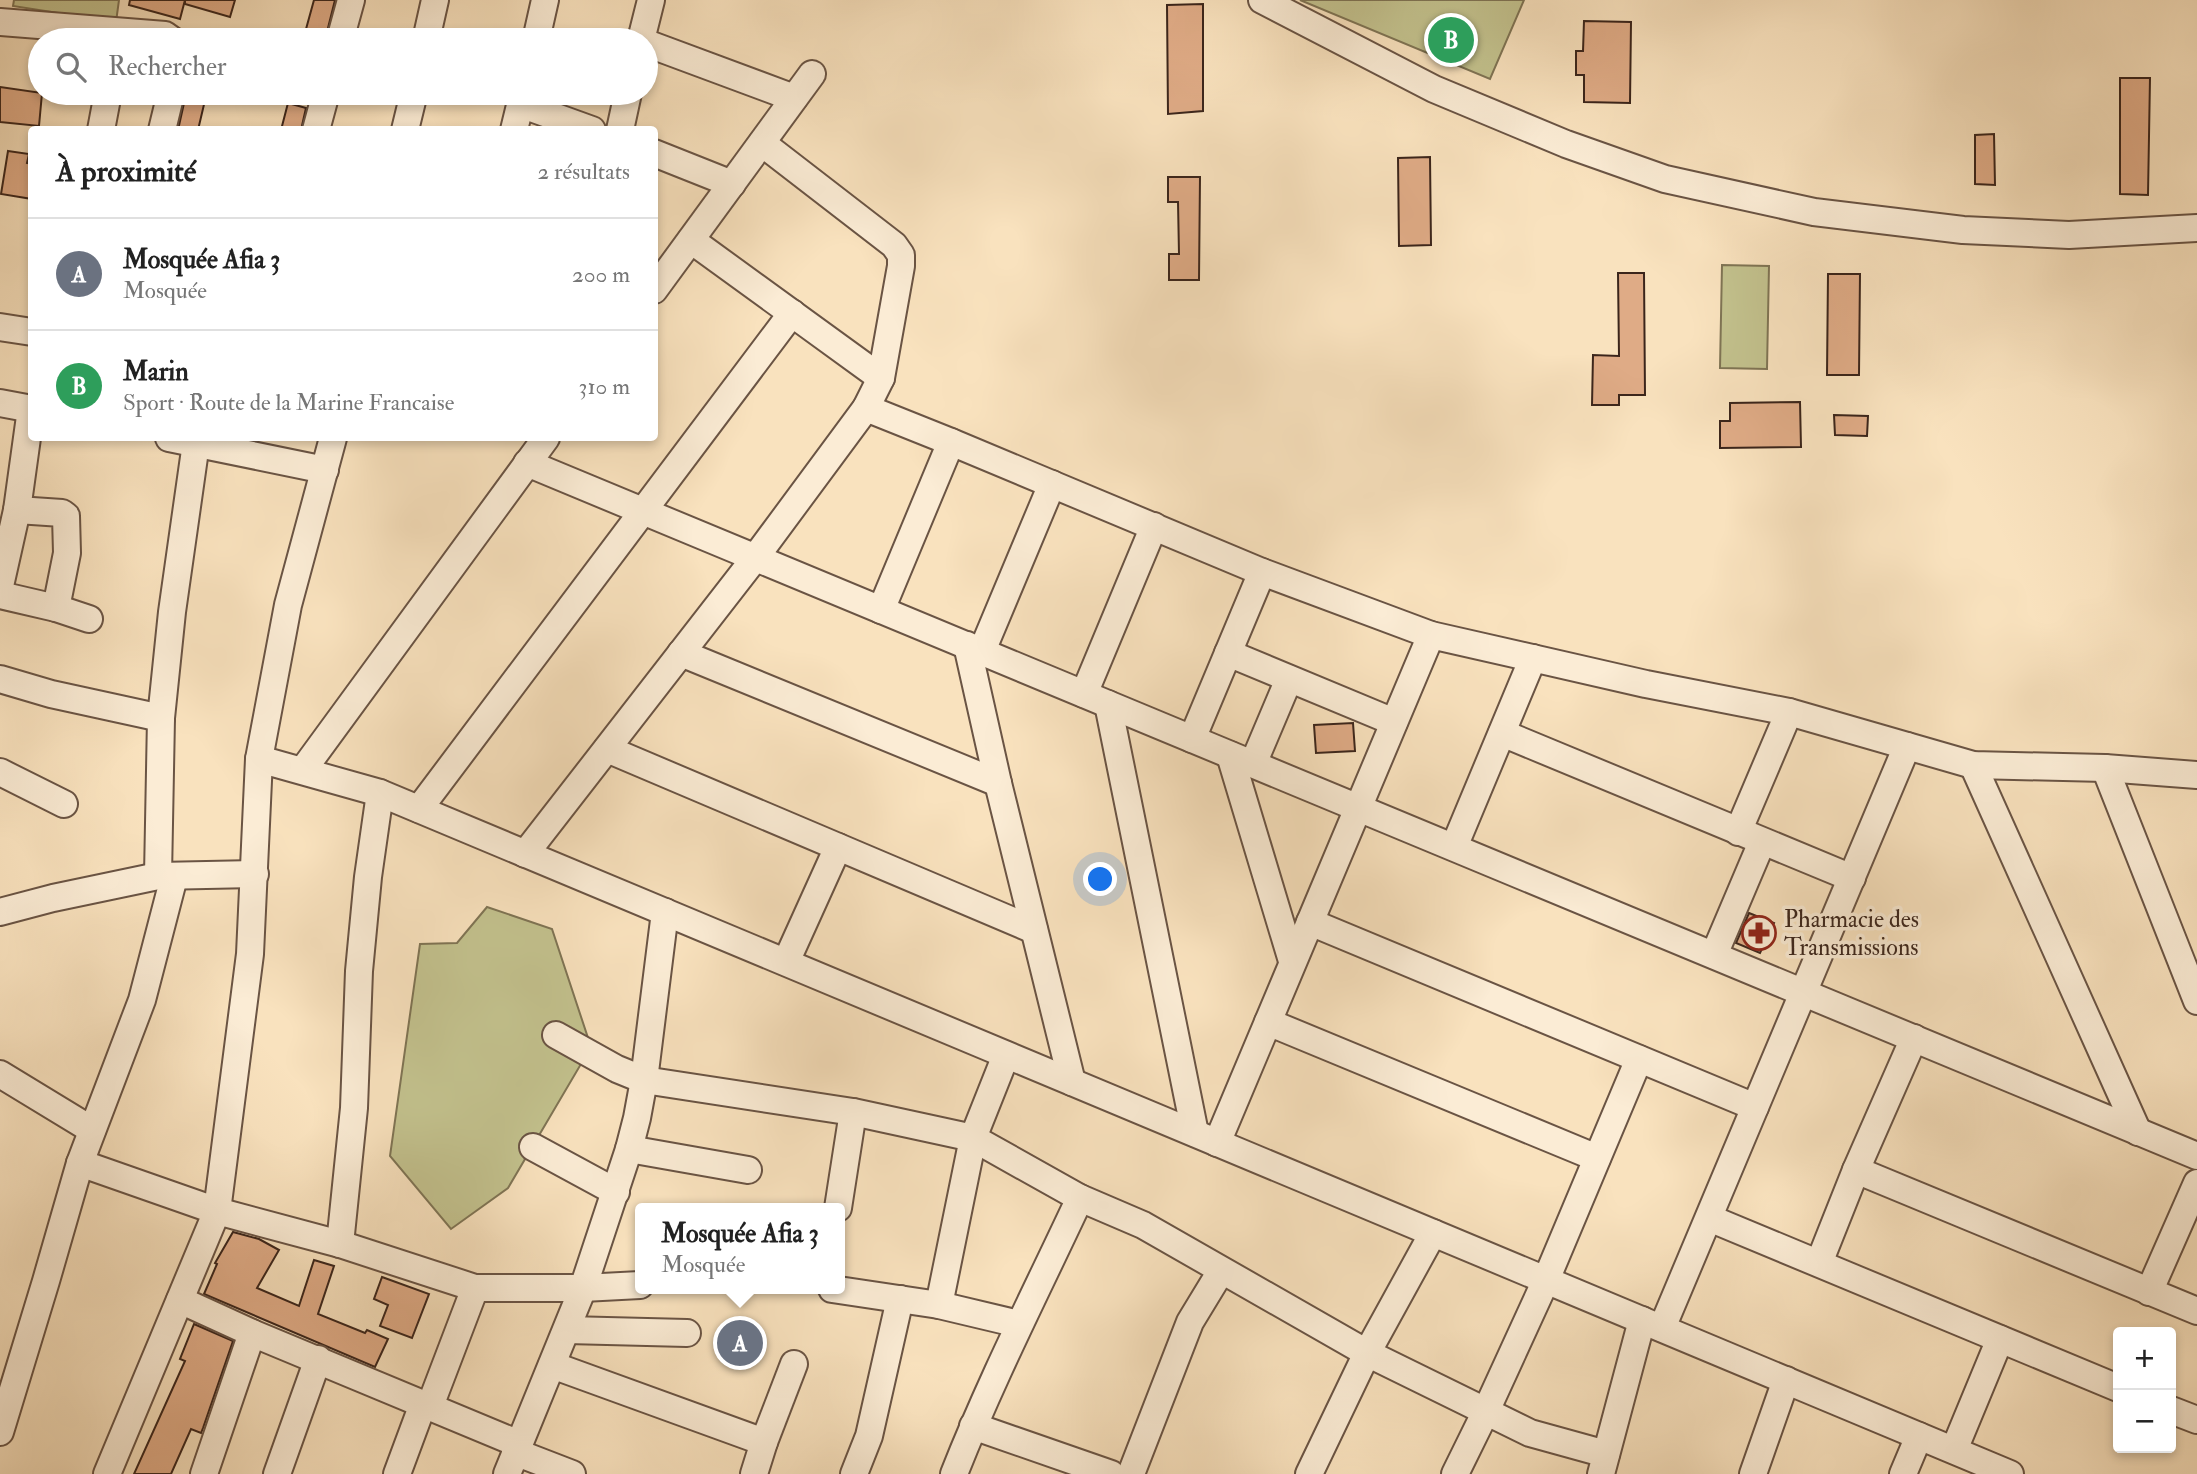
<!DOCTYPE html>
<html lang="fr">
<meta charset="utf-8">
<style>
:root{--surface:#fff;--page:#f6f6f6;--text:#222;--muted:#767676;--line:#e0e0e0;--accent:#1a73e8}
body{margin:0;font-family:"IM FELL Double Pica",serif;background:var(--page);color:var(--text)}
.controls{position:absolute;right:21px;bottom:21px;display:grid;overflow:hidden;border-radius:7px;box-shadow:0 4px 10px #0003}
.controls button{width:63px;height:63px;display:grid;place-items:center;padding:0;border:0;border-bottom:2px solid var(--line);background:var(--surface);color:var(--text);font:35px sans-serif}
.you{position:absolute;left:1101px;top:880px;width:24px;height:24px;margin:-18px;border:5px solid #fff;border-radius:50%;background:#1a73e8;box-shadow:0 0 0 10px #1a73e833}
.badge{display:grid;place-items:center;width:46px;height:46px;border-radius:50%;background:var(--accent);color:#fff;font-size:23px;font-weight:700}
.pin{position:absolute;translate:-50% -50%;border:4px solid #fff;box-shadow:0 2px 7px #0006}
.popup{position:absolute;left:635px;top:1203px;width:210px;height:91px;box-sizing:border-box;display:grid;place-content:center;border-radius:7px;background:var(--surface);filter:drop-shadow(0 2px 5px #0005);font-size:23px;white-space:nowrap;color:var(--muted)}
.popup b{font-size:26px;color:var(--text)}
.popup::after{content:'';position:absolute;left:50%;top:100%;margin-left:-14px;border:14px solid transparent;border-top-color:var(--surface)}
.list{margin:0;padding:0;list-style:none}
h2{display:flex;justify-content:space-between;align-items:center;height:91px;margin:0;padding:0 28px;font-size:30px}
h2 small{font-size:23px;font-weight:400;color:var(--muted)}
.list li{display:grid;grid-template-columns:46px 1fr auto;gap:21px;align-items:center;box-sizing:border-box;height:112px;padding:0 28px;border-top:2px solid var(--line)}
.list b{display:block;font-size:26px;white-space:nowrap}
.list p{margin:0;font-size:23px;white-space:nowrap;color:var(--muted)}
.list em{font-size:23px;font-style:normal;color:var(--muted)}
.icon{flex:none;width:38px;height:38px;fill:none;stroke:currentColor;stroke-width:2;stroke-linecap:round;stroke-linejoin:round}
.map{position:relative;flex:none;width:2197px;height:1474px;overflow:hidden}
.search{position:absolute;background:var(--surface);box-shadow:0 4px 10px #0003;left:28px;top:28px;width:630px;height:77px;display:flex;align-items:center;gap:18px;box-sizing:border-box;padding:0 24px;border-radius:38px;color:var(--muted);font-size:26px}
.panel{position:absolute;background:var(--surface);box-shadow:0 4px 10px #0003;left:28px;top:126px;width:630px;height:315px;border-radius:7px}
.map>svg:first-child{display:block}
</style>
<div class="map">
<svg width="2197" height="1474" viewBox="0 0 2197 1474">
<rect width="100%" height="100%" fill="#f9e2be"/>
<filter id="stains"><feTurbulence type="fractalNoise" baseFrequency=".00286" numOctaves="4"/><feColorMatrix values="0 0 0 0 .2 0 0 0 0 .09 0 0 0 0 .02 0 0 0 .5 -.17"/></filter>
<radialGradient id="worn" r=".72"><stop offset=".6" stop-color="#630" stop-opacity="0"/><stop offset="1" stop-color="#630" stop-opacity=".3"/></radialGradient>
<g fill="#c3c28e" stroke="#7f7454" stroke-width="2">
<path d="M14 0H119L116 22 13 6Z"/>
<path d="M1300 0H1524L1490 79Z"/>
<path d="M1722 265 1769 266 1767 369 1720 368Z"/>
<path d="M487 907 552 929 591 1047 508 1188 451 1229 390 1156 420 944 457 943Z"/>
</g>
<g fill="#dfab86" stroke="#3b251b" stroke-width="2">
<path d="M130 0H185L180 19 129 5Z"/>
<path d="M185 0H235L230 17 185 4Z"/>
<path d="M314 0H335L325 40H303Z"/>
<path d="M1203 4V111L1168 114 1167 5Z"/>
<path d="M1584 21 1631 22 1630 103 1584 102V75H1576V51H1583Z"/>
<path d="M2120 78H2150L2148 195 2120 194Z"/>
<path d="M0 87 42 93 39 126 0 122Z"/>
<path d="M186 94 206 96 198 130H178Z"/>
<path d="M288 103 306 108 301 130H281Z"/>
<path d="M1994 134 1995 185 1975 184V135Z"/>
<path d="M8 151 29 154 27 163 32 164V199L1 194Z"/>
<path d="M1430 157 1431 245 1399 246 1398 158Z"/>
<path d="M1168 177H1200L1199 280H1169V254H1179L1178 202H1168Z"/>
<path d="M1618 273H1644L1645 395H1619V405H1592L1593 355 1619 356Z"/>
<path d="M1828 274H1860L1859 375H1827Z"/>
<path d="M1800 402 1801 447 1720 448V421H1730V403Z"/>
<path d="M1834 415 1868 416 1867 436 1835 435Z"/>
<path d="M1353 723 1355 751 1316 753 1314 725Z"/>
<path d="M1749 913 1774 923 1760 953 1736 943Z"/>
<path d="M233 1232 259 1239 279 1250 257 1288 299 1306 314 1260 334 1266 318 1314 365 1333 367 1330 388 1339 375 1367 204 1294 217 1264 215 1263Z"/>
<path d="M382 1277 429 1294 412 1338 380 1326 388 1305 374 1299Z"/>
<path d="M194 1324 233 1341 203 1428 201 1433 191 1429 171 1474H134L185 1361 180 1359Z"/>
</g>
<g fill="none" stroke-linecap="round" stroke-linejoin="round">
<g stroke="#6a5444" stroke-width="30">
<g id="minor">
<path d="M1262 0 1434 89 1566 144 1665 179 1814 212 1963 230 2069 235 2197 228"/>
<path d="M0 22 165 35 172 40"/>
<path d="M340 40 351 0"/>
<path d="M426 40 435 0"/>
<path d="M536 40 545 0"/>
<path d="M641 40 651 0"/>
<path d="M646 43 794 98"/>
<path d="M520 104 592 130"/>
<path d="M101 130 108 93"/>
<path d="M162 130 171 93"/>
<path d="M316 130 326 93"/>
<path d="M405 130 414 93"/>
<path d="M514 130 523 93"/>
<path d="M620 130 628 93"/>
<path d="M654 153 732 184"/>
<path d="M691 240 881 378"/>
<path d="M654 290 812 74"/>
<path d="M0 327 32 332"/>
<path d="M0 403 32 409"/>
<path d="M866 408 951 442 1262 572 1431 635 1646 684 1789 712 1973 765 2105 768 2197 775"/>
<path d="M169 438 325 470"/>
<path d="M527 463 2197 1156"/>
<path d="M17 510 62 513 66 516 67 553 56 608"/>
<path d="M0 586 17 510 31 409"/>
<path d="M0 595 56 608 89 619"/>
<path d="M881 610 951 442"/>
<path d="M967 645 998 783 1072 1082"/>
<path d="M982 651 1052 484"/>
<path d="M681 653 998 783"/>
<path d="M1228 653 1394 722"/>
<path d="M0 679 51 694 161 718"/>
<path d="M1084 694 1154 526"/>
<path d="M1108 704 1195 1133"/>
<path d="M1502 733 1852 878"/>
<path d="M1192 739 1262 572"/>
<path d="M607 749 1034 930"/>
<path d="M1230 755 1292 961"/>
<path d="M259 759 380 793 2010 1474"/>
<path d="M1253 764 1289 679"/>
<path d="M1973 765 2138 1132"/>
<path d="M2105 768 2197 1001"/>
<path d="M303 770 546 438"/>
<path d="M0 772 64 804"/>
<path d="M419 809 792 313"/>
<path d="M1738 832 1789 712"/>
<path d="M1454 847 1533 658"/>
<path d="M525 854 755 558 866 408 881 378 901 266V255L894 245 762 143"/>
<path d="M158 876 161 718 172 612 196 443"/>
<path d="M0 912 53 898 158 876 255 874"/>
<path d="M1310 922 1755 1107"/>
<path d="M1714 955 1762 842"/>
<path d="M786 962 838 847"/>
<path d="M1268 1022 1597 1158"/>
<path d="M556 1035 617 1069 644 1080 853 1112 973 1138 1080 1198 1143 1225 1367 1353 1530 1433 1606 1454"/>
<path d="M0 1074 92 1130"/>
<path d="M1217 1143 1431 635"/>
<path d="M533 1147 616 1192"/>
<path d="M629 1149 748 1170"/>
<path d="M80 1163 217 1211 340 1244 475 1288H583L640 1285"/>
<path d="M1856 1170 2197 1311"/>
<path d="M838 1208 853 1112"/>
<path d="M1709 1218 2118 1388"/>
<path d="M340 1244 354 1108 359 971 368 877 380 793"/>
<path d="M1819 1263 1856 1170 1914 1038"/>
<path d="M832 1289 939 1305 1019 1324"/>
<path d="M2149 1292 2197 1183"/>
<path d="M180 1300 252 1333 519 1444"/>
<path d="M939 1305 973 1138 1006 1055"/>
<path d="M1662 1328 1907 746"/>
<path d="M567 1330 687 1333"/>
<path d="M552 1365 764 1442 754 1474"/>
<path d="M430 1406 475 1288"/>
<path d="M2171 1410 2197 1420"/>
<path d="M973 1426 1111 1474"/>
<path d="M0 1432 46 1281 80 1163 142 1000 174 877"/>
<path d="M764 1442 794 1364"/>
<path d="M1954 1450 2000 1339"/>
<path d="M515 1452 572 1474"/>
<path d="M107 1474 217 1211 250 954 259 759 288 605 333 438"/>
<path d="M204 1474 252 1333"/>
<path d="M277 1474 318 1359"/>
<path d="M397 1474 423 1404"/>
<path d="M507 1474 583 1288 629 1149 637 1118 644 1080 665 912"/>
<path d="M854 1474 869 1436 900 1299"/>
<path d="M954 1474C991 1380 1037 1290 1080 1198"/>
<path d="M1131 1474 1190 1322 1221 1271"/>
<path d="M1309 1474 1367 1353 1433 1233"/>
<path d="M1455 1474 1486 1411 1546 1280 1639 1059"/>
<path d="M1601 1474 1642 1320"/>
<path d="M1753 1474 1786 1380"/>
<path d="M1903 1474 1919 1436"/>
</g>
</g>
<use href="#minor" stroke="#fbecd5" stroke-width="26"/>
</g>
<defs>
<g id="pharmacy-ring" transform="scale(1.75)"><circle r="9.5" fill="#fbecd5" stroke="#8f2418" stroke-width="1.5"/><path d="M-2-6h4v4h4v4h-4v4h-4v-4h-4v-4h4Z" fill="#8f2418"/></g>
</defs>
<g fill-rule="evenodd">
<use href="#pharmacy-ring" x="1759" y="933"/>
</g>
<g text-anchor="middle" stroke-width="7" stroke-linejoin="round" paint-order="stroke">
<g font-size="24" fill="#3b251b" stroke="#fbecd5" text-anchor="start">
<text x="1784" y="927">Pharmacie des<tspan x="1784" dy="28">Transmissions</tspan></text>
</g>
</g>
<rect width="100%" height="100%" filter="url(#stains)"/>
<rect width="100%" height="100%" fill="url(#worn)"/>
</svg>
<div class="controls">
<button>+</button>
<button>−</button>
</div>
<div class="you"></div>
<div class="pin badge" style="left:740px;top:1343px;background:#6b7280">A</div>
<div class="popup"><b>Mosquée Afia 3</b>Mosquée</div>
<div class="pin badge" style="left:1451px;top:40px;background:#2e9e5b">B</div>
<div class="search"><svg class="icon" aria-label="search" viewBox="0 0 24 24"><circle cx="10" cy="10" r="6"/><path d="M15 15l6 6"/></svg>Rechercher</div>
<section class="panel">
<h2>À proximité<small>2 résultats</small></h2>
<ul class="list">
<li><span class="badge" style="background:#6b7280">A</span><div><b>Mosquée Afia 3</b><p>Mosquée</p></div><em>200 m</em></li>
<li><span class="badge" style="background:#2e9e5b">B</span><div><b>Marin</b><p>Sport · Route de la Marine Francaise</p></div><em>310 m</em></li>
</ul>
</section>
</div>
